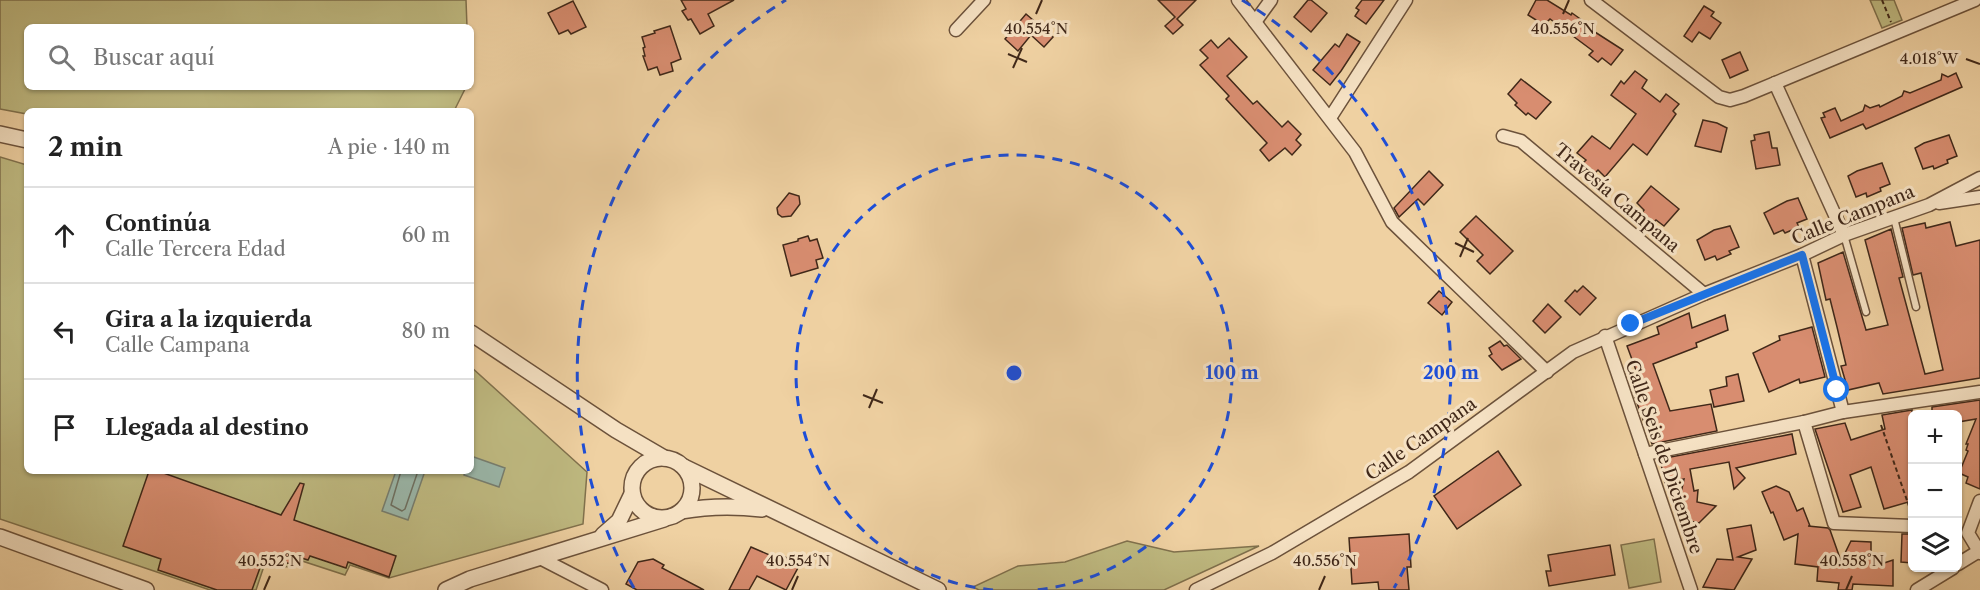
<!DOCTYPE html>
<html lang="es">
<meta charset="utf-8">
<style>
:root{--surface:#fff;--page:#f2f2f2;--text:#222;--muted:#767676;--line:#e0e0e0}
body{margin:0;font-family:"Libre Caslon Text",serif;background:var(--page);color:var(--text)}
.controls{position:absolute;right:18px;bottom:18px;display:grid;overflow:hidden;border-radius:9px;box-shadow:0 2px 4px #0004}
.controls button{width:54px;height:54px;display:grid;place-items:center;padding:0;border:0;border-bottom:2px solid var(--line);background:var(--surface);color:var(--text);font:30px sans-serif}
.stop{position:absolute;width:18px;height:18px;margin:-14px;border:4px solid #1a73e8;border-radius:50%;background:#fff}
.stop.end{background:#1a73e8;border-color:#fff;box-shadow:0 2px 6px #0008}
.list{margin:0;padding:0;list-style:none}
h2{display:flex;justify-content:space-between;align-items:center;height:78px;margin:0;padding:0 24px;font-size:26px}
h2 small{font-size:20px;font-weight:400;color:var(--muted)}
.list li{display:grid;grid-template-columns:39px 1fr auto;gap:18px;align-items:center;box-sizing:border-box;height:96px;padding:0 24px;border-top:2px solid var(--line)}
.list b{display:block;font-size:22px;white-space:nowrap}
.list p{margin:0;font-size:20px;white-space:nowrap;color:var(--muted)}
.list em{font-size:20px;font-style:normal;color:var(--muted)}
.icon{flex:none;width:33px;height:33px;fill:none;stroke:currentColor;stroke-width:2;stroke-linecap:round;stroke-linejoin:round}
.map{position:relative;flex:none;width:1980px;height:590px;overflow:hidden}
.search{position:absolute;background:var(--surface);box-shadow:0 2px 4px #0004;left:24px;top:24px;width:450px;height:66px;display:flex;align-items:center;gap:15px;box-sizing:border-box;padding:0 21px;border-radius:9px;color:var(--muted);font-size:22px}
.panel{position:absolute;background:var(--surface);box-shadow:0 2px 4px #0004;left:24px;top:108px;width:450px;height:366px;border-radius:9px}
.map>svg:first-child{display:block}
</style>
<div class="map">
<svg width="1980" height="590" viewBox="0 0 1980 590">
<rect width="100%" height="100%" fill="#efd1a2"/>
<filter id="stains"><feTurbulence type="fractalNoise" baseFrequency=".00333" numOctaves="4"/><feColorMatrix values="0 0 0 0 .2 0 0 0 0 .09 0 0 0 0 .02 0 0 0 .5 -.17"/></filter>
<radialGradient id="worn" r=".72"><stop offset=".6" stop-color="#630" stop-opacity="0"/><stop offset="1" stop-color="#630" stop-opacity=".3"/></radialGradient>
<g fill="#bfba81" stroke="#80714d" stroke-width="1.5">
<path d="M0 0H466L467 27H27V87H466L454 111H27V114L0 109Z"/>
<path d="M1870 0H1894L1902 20 1882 28Z"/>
<path d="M0 157 27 165V471H471V367L587 472 583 524 389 578 350 565 345 575 299 560 295 567 264 566 256 590H210L0 519Z"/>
<path d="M1654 539 1661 582 1629 588 1621 545Z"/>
<path d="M1127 541 1174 552 1259 546 1164 590H979L973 587 1018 566 1065 562Z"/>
</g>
<g fill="#9ab7aa" stroke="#767e70" stroke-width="1.5">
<path d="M471 456 505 468 499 487 464 475 465 471H471Z"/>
<path d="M396 471H425L408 520 382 511Z"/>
</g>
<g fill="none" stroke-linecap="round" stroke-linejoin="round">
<path stroke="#6d7062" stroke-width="1.5" d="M401 471 391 505 402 511 405 509 418 471"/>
</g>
<g fill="#d88d70" stroke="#402819" stroke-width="1.5">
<path d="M681 0H734L708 14 714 26 700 34 691 19 688 20 682 11 686 9Z"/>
<path d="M1158 0H1196L1177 19 1183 25 1173 34 1165 26 1175 17Z"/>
<path d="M1308 0H1311L1327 13 1311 32 1294 17Z"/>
<path d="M1362 0H1384L1366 24 1355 16 1359 10 1356 8Z"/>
<path d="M1536 0H1547L1571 15 1572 13 1586 23 1584 25 1623 50 1611 65 1602 58 1598 62 1589 55 1593 51 1550 19 1544 25 1528 15Z"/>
<path d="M573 1 586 27 571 34 568 30 559 34 548 13Z"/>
<path d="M1704 6 1714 12 1711 16 1721 23 1710 39 1699 32 1692 42 1684 36Z"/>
<path d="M1026 14 1053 37 1044 47 1031 35 1018 51 1005 39Z"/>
<path d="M670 26 681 59 671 63 673 71 660 75 657 67 648 70 643 56H645L643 48 645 47 642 37 655 33 654 31Z"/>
<path d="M1347 34 1360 42 1341 71 1330 85 1313 70 1335 44 1339 47Z"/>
<path d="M1229 38 1247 57 1227 76 1253 104 1257 101 1282 127 1288 121 1301 134 1296 140 1301 145 1292 155 1285 148 1269 161 1260 150 1267 143 1226 99 1229 96 1200 65 1208 58 1200 50 1211 40 1218 48Z"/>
<path d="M1740 52 1748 70 1730 78 1722 60Z"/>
<path d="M1635 71 1647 80 1642 88 1660 102 1666 94 1679 104 1673 111 1676 114 1647 155 1633 144 1605 177 1598 170 1595 173 1583 163 1586 160 1577 153 1592 136 1610 149 1636 114 1611 95 1621 81 1624 84Z"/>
<path d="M1956 73 1962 87 1866 129 1863 124 1830 138 1821 118 1825 117 1823 113 1835 108 1841 121 1863 111 1865 105 1870 108 1879 105 1880 107 1902 96 1904 91 1910 93 1941 80 1942 74 1948 77Z"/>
<path d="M1521 79 1551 102 1536 119 1528 113 1526 115 1515 105 1517 103 1508 94Z"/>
<path d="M1703 120 1717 123 1727 128 1721 152 1695 146Z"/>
<path d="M1769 132 1772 148H1777L1780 165 1756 169 1751 141 1755 140 1754 135Z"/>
<path d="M1949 135 1957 156 1947 160 1948 163 1934 169 1933 166 1923 169 1915 148 1924 143Z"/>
<path d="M1882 163 1890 184 1880 188 1881 191 1867 197 1866 193 1856 197 1848 176 1857 171Z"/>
<path d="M1429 171 1443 185 1424 205 1418 199 1399 217 1394 208Z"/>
<path d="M1651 186 1679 209 1664 226 1656 220 1654 222 1648 218 1642 213 1644 210 1637 203Z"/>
<path d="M789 193 799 196 800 204 791 216 782 217 778 214 777 208Z"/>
<path d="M1798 198 1807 219 1797 223 1799 227 1785 233 1783 230 1774 234 1764 213 1787 201Z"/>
<path d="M1476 216 1513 251 1490 274 1477 261 1483 255 1460 232Z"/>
<path d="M1950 222 1956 246 1980 240V378L1883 394 1879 383 1848 390 1841 366 1846 365 1837 327 1830 299 1826 300 1818 263 1843 252 1866 330 1888 325 1865 240 1891 229 1903 277 1899 278 1925 374 1943 370 1921 273 1913 275 1902 228 1925 223 1926 228Z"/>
<path d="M1730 226 1739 247 1729 251 1731 254 1717 260 1715 256 1705 260 1697 240 1714 230Z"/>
<path d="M808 236 810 241 817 239 823 258 816 260 818 268 791 276 783 245 798 241V239Z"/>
<path d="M1583 286 1596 298 1580 315 1565 301 1575 290 1577 292Z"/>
<path d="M1439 291 1452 302 1442 315 1428 303Z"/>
<path d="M1548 304 1561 317 1545 333 1533 321Z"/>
<path d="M1689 313 1692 328 1725 315 1728 330 1696 343 1697 347 1653 364 1670 411 1711 404 1717 431 1652 444 1630 384 1640 381 1627 346 1659 334 1657 327Z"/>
<path d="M1812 327 1825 377 1800 383 1799 379 1769 392 1753 353 1780 340 1779 336Z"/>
<path d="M1500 341 1504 346 1507 345 1521 359 1502 370 1489 356 1492 354 1489 348Z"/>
<path d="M1738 374 1744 401 1714 407 1710 390 1727 386 1726 377Z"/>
<path d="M1980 400V489L1966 483 1968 477 1959 473 1968 451 1966 450 1968 444H1966L1976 419 1958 422V414H1932V407Z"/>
<path d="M1912 410V501L1884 509 1871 467 1850 475 1861 507 1843 512 1815 429 1845 423 1851 440 1885 429 1882 415Z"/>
<path d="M1792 434 1796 454 1736 468 1745 478 1734 489 1729 462 1690 469 1694 491 1698 490 1697 502 1716 506 1699 523 1681 519 1682 513 1677 512 1684 479 1665 483 1660 459Z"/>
<path d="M1498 451 1521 485 1457 529 1434 496Z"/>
<path d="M149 471H158L281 515 300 483 304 484 294 520 396 556 389 577 348 562 346 568 310 556 308 560 298 557 295 566 282 561 274 565H261L252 590H217L158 570 161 559 123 546Z"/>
<path d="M1776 486 1789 492 1797 511 1803 508 1810 526H1808L1828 528 1830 530 1841 561 1851 541 1871 542V557L1879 558 1881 564 1893 560V586L1853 584 1852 590H1838L1839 583 1817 581 1818 567 1795 564 1798 534 1784 540 1773 512 1771 513 1762 492Z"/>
<path d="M1751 525 1756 550 1738 557 1752 559 1734 590 1703 587 1717 559 1733 560 1727 529Z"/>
<path d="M1409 534 1411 567H1407L1409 590H1379L1378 582 1352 584 1349 538Z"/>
<path d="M1902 534H1912V563L1901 562Z"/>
<path d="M1610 545 1615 575 1549 586 1546 571H1551L1548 555Z"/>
<path d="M751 547 781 560 783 556 800 564 786 590 757 576 749 590H729Z"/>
<path d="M653 559 664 565 662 568 704 590H637L626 584 638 562Z"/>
</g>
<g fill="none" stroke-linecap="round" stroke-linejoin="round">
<g stroke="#6c523b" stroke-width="9">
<g id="service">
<path d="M1894 218 1916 307"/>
<path d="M1844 235 1866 312"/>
</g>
</g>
<g stroke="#6c523b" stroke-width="15">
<g id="minor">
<path d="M1238 0 1355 152 1392 222 1547 372"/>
<path d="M1591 0 1719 97 1730 100 1744 96 1975 0"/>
<path d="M1255 22 1271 0"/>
<path d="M956 30 984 0"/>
<path d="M1775 83 1844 235"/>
<path d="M1330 118 1406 0"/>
<path d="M1503 136 1521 141 1704 294"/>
<path d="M1939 203 1980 197"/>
<path d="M1802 255 1843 412"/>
<path d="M1605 336 1691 590"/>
<path d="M1804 422 1834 523 1912 526"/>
<path d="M1645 454 1804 422 1843 412 1980 392"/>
<path d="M1980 501 1968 533 1980 553"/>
<path d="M540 558 602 590"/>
<path d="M1958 564 1979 551"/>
<path d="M1196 590 1272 553 1409 472 1573 352 1704 294 1802 255 1844 235 1929 205 1980 178"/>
<path d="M1917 590 1953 568"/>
</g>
</g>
<g stroke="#6c523b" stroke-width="18">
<g id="tertiary">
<path d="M0 134 27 140"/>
<path d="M471 333 616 430 664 458"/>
<circle cx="662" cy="488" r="30"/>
<path d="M684 467 938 590"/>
<path d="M682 511C709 506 734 506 762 509"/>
<path d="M603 535 619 521 632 494"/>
<path d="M0 537 146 590"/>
<path d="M446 590 470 579 664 519"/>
</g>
</g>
<g stroke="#402819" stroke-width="2" stroke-dasharray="4.5 3" stroke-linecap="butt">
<path d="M1882 0 1891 22"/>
<path d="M1881 425 1911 512"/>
</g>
<use href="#service" stroke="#f5e1c3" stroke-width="6"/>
<use href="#minor" stroke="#f5e1c3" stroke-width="12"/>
<use href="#tertiary" stroke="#f5e1c3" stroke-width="15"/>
</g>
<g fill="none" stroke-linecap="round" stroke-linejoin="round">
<path stroke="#1a73e8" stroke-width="8" d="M1631 324 1802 255 1837 390"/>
</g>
<path fill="none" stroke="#402819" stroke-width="2" d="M1036 14 1042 0M1563 14 1569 0M1008 54 1027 62M1966 59 1980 64M1013 68 1022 48M1455 243 1474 252M1460 257 1468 238M863 395 883 403M869 408 877 389M264 590 270 576M792 590 798 576M1319 590 1325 576M1846 590 1852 576"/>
<g fill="none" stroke="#1d4ed8" stroke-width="3" stroke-dasharray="10 8">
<path d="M993 590A218 218 0 1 1 1035 590"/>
<path d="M634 588A437 437 0 0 1 786 0M1242 0A437 437 0 0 1 1394 588"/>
</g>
<g text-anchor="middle" stroke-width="6" stroke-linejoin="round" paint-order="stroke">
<g font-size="18" fill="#402819" stroke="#f5e1c3">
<text transform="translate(1617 198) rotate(40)" y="6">Travesía Campana</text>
<text transform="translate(1853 215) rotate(-22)" y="6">Calle Campana</text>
<text transform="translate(1421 439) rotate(-35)" y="6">Calle Campana</text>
<text transform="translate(1664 457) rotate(71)" y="6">Calle Seis de Diciembre</text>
</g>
</g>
<g font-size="15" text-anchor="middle" fill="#402819" stroke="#f5e1c3" stroke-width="6" stroke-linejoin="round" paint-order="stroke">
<text x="1036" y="34">40.554°N</text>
<text x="1563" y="34">40.556°N</text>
<text x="1929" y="64">4.018°W</text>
<text x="270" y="566">40.552°N</text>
<text x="798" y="566">40.554°N</text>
<text x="1325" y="566">40.556°N</text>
<text x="1852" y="566">40.558°N</text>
</g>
<circle cx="1014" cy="373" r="9" fill="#1d4ed8" stroke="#f5e1c3" stroke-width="3"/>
<g font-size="18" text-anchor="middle" font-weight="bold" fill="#1d4ed8" stroke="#f5e1c3" stroke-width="6" stroke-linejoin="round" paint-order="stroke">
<text x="1232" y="379">100 m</text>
<text x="1451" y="379">200 m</text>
</g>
<rect width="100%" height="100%" filter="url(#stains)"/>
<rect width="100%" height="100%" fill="url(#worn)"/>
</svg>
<div class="controls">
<button>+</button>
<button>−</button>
<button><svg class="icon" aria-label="layers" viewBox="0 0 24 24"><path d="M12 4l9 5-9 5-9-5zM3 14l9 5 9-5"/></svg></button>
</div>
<div class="stop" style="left:1837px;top:390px"></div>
<div class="stop end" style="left:1631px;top:324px"></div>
<div class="search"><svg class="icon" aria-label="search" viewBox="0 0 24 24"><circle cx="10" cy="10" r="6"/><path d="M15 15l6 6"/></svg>Buscar aquí</div>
<section class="panel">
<h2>2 min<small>A pie · 140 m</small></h2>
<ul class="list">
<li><svg class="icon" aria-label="ahead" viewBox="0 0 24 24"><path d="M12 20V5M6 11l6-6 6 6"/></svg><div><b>Continúa</b><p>Calle Tercera Edad</p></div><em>60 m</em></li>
<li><svg class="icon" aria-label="left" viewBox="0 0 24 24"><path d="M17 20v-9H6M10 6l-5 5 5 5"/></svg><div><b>Gira a la izquierda</b><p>Calle Campana</p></div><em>80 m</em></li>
<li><svg class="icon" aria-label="arrive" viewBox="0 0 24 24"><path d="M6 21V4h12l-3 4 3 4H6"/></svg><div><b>Llegada al destino</b></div></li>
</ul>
</section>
</div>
